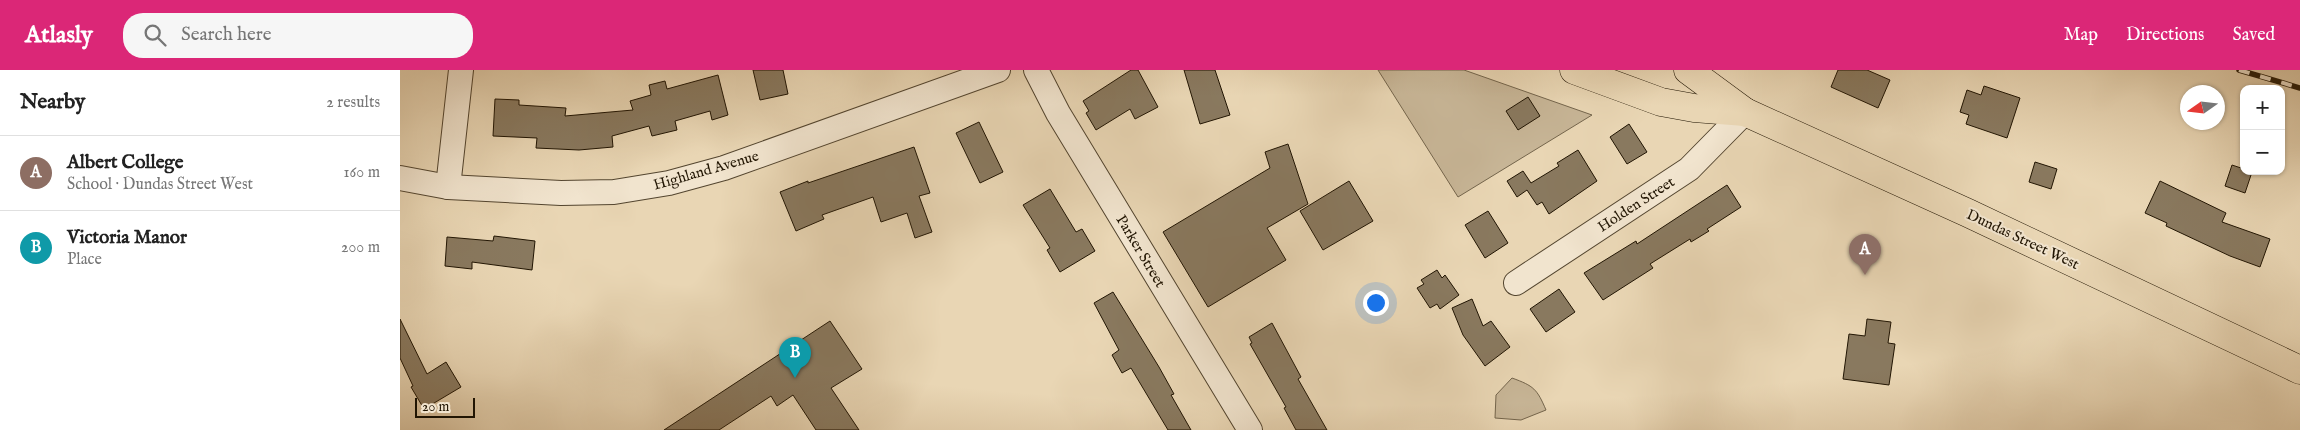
<!DOCTYPE html>
<meta charset="utf-8">
<style>
:root{--surface:#fff;--page:#f6f6f6;--text:#222;--muted:#767676;--line:#e0e0e0;--accent:#db2777}
body{margin:0;font-family:"IM FELL English",serif;background:var(--page);color:var(--text)}
.controls{position:absolute;right:15px;top:15px;display:grid;overflow:hidden;border-radius:10px;box-shadow:0 1px 4px #0004}
.controls button{width:45px;height:45px;display:grid;place-items:center;padding:0;border:0;border-bottom:1px solid var(--line);background:var(--surface);color:var(--text);font:25px sans-serif}
.compass{position:absolute;left:1780px;top:15px;width:45px;height:45px;border-radius:50%;background:var(--surface);box-shadow:0 1px 4px #0004;rotate:256deg}
.scale{position:absolute;left:15px;bottom:12px;width:60px;box-sizing:border-box;padding-left:5px;border:2px solid #211503;border-top:0;font-size:14px;line-height:18px;white-space:nowrap;color:#211503;-webkit-text-stroke:4px #f1e4ce;paint-order:stroke}
.you{position:absolute;left:975px;top:232px;width:18px;height:18px;margin:-12px;border:4px solid #fff;border-radius:50%;background:#1a73e8;box-shadow:0 0 0 8px #1a73e833}
.badge{display:grid;place-items:center;width:32px;height:32px;border-radius:50%;background:var(--accent);color:#fff;font-size:16px;font-weight:700}
.pin{position:absolute;translate:-50% -41px;filter:drop-shadow(0 1px 2px #0008)}
.pin::after{content:'';position:absolute;top:26px;width:18px;height:15px;background:inherit;clip-path:polygon(0 0,100% 0,50% 100%)}
.list{margin:0;padding:0;list-style:none}
h2{display:flex;justify-content:space-between;align-items:center;height:65px;margin:0;padding:0 20px;font-size:21px}
h2 small{font-size:16px;font-weight:400;color:var(--muted)}
.list li{display:grid;grid-template-columns:32px 1fr auto;gap:15px;align-items:center;box-sizing:border-box;height:75px;padding:0 20px;border-top:1px solid var(--line)}
.list b{display:block;font-size:19px;white-space:nowrap}
.list p{margin:0;font-size:16px;white-space:nowrap;color:var(--muted)}
.list em{font-size:16px;font-style:normal;color:var(--muted)}
.icon{flex:none;width:28px;height:28px;fill:none;stroke:currentColor;stroke-width:2;stroke-linecap:round;stroke-linejoin:round}
.map{position:relative;flex:none;width:1900px;height:360px;overflow:hidden}
header{display:flex;align-items:center;gap:30px;box-sizing:border-box;height:70px;padding:0 25px;background:var(--accent);color:#fff}
header strong{font-size:24px}
nav{display:flex;gap:28px;margin-inline-start:auto;font-size:18px}
.search{width:350px;height:45px;background:var(--page);display:flex;align-items:center;gap:12px;box-sizing:border-box;padding:0 18px;border-radius:20px;color:var(--muted);font-size:19px}
main{display:flex}
aside{flex:1;background:var(--surface)}
.map>svg:first-child{display:block}
</style>
<header>
<strong>Atlasly</strong>
<div class="search"><svg class="icon" aria-label="search" viewBox="0 0 24 24"><circle cx="10" cy="10" r="6"/><path d="M15 15l6 6"/></svg>Search here</div>
<nav><a>Map</a><a>Directions</a><a>Saved</a></nav>
</header>
<main>
<aside>
<h2>Nearby<small>2 results</small></h2>
<ul class="list">
<li><span class="badge" style="background:#8d6e63">A</span><div><b>Albert College</b><p>School · Dundas Street West</p></div><em>160 m</em></li>
<li><span class="badge" style="background:#0f9aa8">B</span><div><b>Victoria Manor</b><p>Place</p></div><em>200 m</em></li>
</ul>
</aside>
<div class="map">
<svg width="1900" height="360" viewBox="0 0 1900 360">
<rect width="100%" height="100%" fill="#e9d6b4"/>
<filter id="stains"><feTurbulence type="fractalNoise" baseFrequency=".004" numOctaves="4"/><feColorMatrix values="0 0 0 0 .2 0 0 0 0 .09 0 0 0 0 .02 0 0 0 .5 -.17"/></filter>
<radialGradient id="worn" r=".72"><stop offset=".6" stop-color="#630" stop-opacity="0"/><stop offset="1" stop-color="#630" stop-opacity=".3"/></radialGradient>
<g fill="#c7b596" stroke="#74654c">
<path d="M978 0H1064L1192 45 1058 127Z"/>
<path d="M1112 308C1134 316 1137 319 1146 340L1121 350 1095 348 1096 325Z"/>
</g>
<g fill="#89795f" stroke="#211503">
<path d="M353 0H383L388 24 360 30Z"/>
<path d="M731 0H738L758 37 735 49 730 39 696 60 686 43 689 41 683 31Z"/>
<path d="M784 0H815L830 45 800 54Z"/>
<path d="M1438 0H1467L1490 10 1478 38 1431 17Z"/>
<path d="M318 5 328 45 312 50 310 41 275 51 277 60 252 66 249 56 212 66 213 77 179 80 136 78 137 68 93 66 95 29 119 30V35L166 38 165 46 233 40 230 31 251 25 249 15 265 11 267 19Z"/>
<path d="M1584 16 1620 28 1607 68 1566 54 1569 45 1560 42 1567 20 1581 25Z"/>
<path d="M1128 27 1140 46 1118 60 1106 41Z"/>
<path d="M579 52 603 102 580 113 556 63Z"/>
<path d="M1229 54 1247 82 1227 94 1210 67Z"/>
<path d="M888 74 908 134 867 158 886 190 808 237 763 162 870 98 865 82Z"/>
<path d="M514 77 530 123 519 126 532 162 515 168 507 143 481 152 473 127 422 145 424 149 396 161 380 122 408 111V113Z"/>
<path d="M1178 80 1197 111 1149 144 1142 132 1137 135 1127 120 1117 127 1107 111 1123 101 1131 113 1159 96 1157 93Z"/>
<path d="M1635 92 1657 99 1651 119 1629 112Z"/>
<path d="M1832 95 1844 99V101L1852 102 1845 123 1825 116Z"/>
<path d="M949 111 973 151 923 180 900 141Z"/>
<path d="M1760 111 1826 143 1822 152 1870 169 1860 197 1830 186 1766 156 1767 153 1745 143Z"/>
<path d="M1327 115 1341 137 1307 159 1309 161 1291 172 1290 169 1250 194 1253 198 1203 230 1184 203 1236 171 1237 174Z"/>
<path d="M650 119 676 162 682 159 695 181 660 202 647 180 650 178 623 135Z"/>
<path d="M1088 141 1108 173 1085 188 1065 155Z"/>
<path d="M94 166 135 171 132 200 72 192V199L45 196 47 167 93 171Z"/>
<path d="M1037 200 1042 208 1045 205 1059 225 1040 239 1037 234 1030 238 1017 218 1024 214 1021 210Z"/>
<path d="M1159 219 1175 242 1146 262 1130 239Z"/>
<path d="M713 222 759 297 774 324 771 325 791 360H768L731 298 722 303 712 285 719 280 694 233Z"/>
<path d="M1072 229 1083 256 1091 251 1110 277 1085 296 1063 265 1052 238Z"/>
<path d="M0 249 27 304 46 292 61 317 24 339 11 317 13 316 0 288Z"/>
<path d="M1467 249 1491 252 1488 273 1495 274 1489 315 1443 309 1449 264 1465 266Z"/>
<path d="M430 251 462 299 431 318 459 360H416L393 325 377 336 371 326 319 360H264Z"/>
<path d="M872 253 901 307 898 309 927 360H896L884 338 886 337 850 274 852 273 849 267Z"/>
</g>
<g fill="none" stroke-linecap="round" stroke-linejoin="round">
<g stroke="#53452f" stroke-width="26">
<g id="minor">
<path d="M636 0 658 43 850 360"/>
<path d="M0 108 48 117 161 123 214 122 269 113 324 98 598 0"/>
<path d="M48 117 61 0"/>
<path d="M1116 213 1289 99 1345 42"/>
</g>
</g>
<g stroke="#211503" stroke-width="29">
<g id="major">
<path d="M1174 0 1261 32 1294 38 1345 42"/>
<path d="M1288 0 1345 42 1568 143 1900 300"/>
</g>
</g>
<use href="#minor" stroke="#f1e4ce" stroke-width="24"/>
<use href="#major" stroke="#e9d6b4" stroke-width="28"/>
<g stroke="#211503" stroke-width="5.5">
<path id="rail" d="M1839 0 1900 18"/>
</g>
<use href="#rail" stroke="#f1e4ce" stroke-width="4" stroke-dasharray="11" stroke-linecap="butt"/>
</g>
<g text-anchor="middle" stroke-width="4" stroke-linejoin="round" paint-order="stroke">
<g font-size="15" fill="#211503" stroke="#f1e4ce">
<text transform="translate(306 100) rotate(-16)" y="5">Highland Avenue</text>
<text transform="translate(1236 134) rotate(-33)" y="5">Holden Street</text>
<text transform="translate(1623 169) rotate(25)" y="5">Dundas Street West</text>
<text transform="translate(741 181) rotate(59)" y="5">Parker Street</text>
</g>
</g>
<rect width="100%" height="100%" filter="url(#stains)"/>
<rect width="100%" height="100%" fill="url(#worn)"/>
</svg>
<div class="controls">
<button>+</button>
<button>−</button>
</div>
<svg class="compass" viewBox="-18 -18 36 36"><path d="M0-13l5 13h-10z" fill="#e53935"/><path d="M0 13l5-13h-10z" fill="#767676"/></svg>
<div class="scale">20 m</div>
<div class="you"></div>
<div class="pin badge" style="left:1465px;top:205px;background:#8d6e63">A</div>
<div class="pin badge" style="left:395px;top:308px;background:#0f9aa8">B</div>
</div>
</main>
